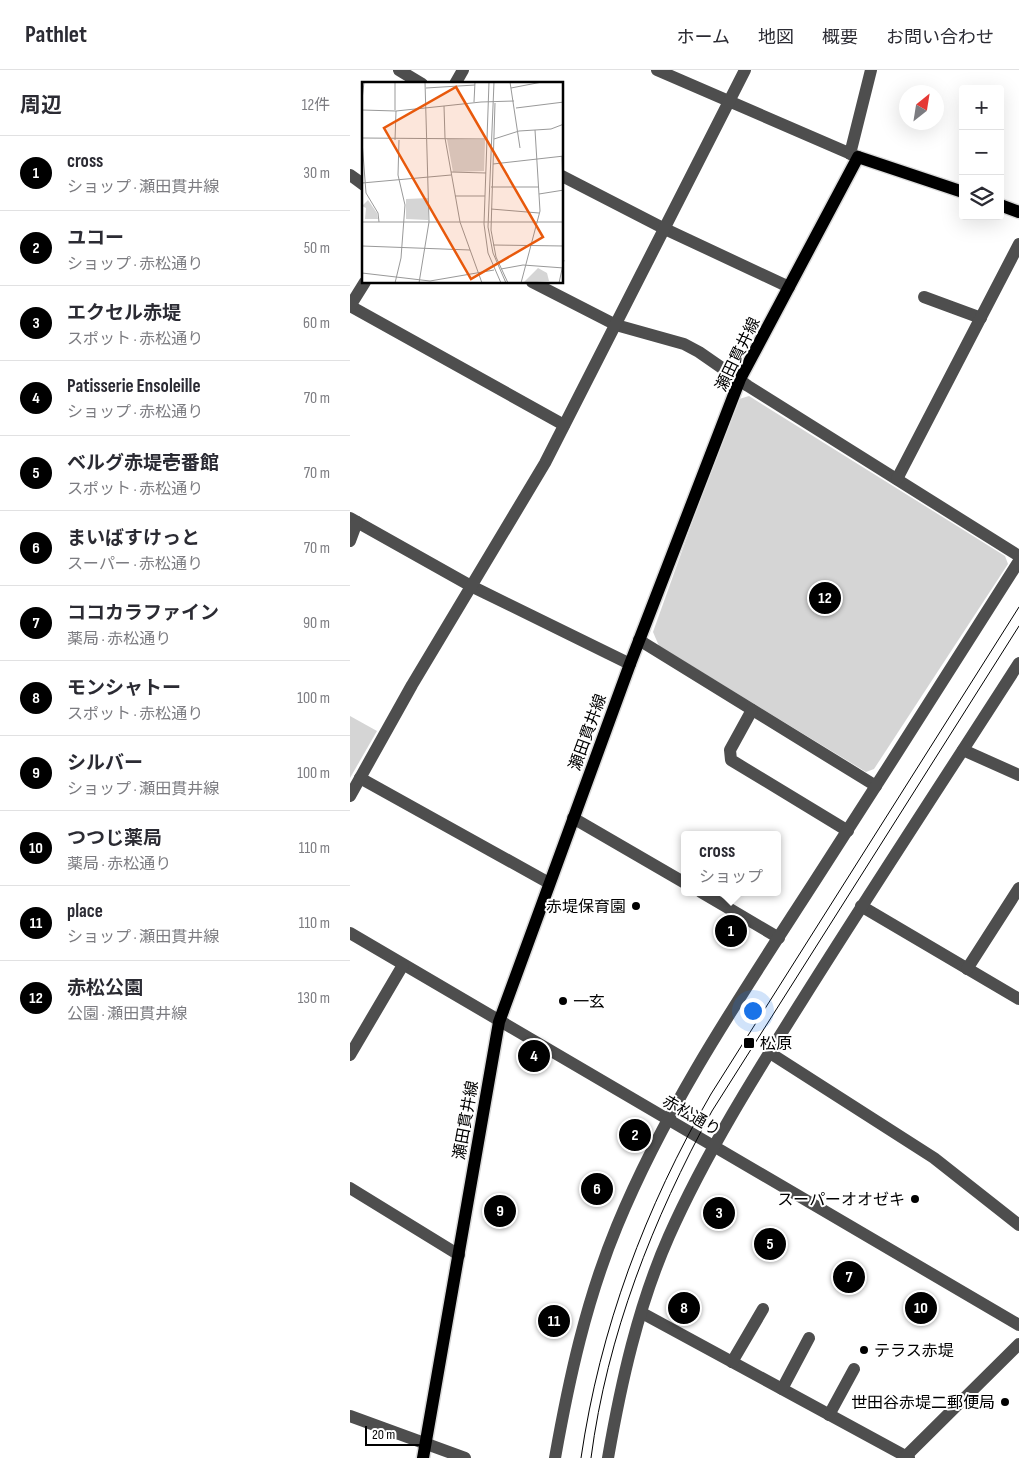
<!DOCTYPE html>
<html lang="ja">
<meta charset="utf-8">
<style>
:root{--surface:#fff;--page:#f7f7f7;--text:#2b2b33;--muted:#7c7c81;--line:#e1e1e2;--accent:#000}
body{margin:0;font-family:"Sofia Sans Condensed","Noto Sans JP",sans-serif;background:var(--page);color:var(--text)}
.controls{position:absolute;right:15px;top:15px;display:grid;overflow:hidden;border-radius:5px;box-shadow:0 5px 20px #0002}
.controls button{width:45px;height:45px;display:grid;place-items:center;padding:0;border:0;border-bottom:1px solid var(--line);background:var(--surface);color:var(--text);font:25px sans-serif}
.compass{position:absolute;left:549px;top:15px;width:45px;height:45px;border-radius:50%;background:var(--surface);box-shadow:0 5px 20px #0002;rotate:30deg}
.scale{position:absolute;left:15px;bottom:12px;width:64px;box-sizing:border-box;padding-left:5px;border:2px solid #000;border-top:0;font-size:14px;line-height:18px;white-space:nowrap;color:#000;-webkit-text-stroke:4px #fff;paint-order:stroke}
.you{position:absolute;left:402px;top:940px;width:18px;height:18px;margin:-12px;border:4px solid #fff;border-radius:50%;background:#1a73e8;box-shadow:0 0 0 8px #1a73e833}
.badge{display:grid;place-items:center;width:32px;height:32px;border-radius:50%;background:var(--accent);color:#fff;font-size:16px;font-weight:700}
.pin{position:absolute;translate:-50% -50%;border:2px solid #fff;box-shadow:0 1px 5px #0006}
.popup{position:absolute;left:331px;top:761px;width:100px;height:65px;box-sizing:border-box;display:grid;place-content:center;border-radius:5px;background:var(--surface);filter:drop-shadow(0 1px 4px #0005);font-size:16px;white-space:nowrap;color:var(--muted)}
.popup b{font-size:19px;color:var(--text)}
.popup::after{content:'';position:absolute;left:50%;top:100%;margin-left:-10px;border:10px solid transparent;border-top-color:var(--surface)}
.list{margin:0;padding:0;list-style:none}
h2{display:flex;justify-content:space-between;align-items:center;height:65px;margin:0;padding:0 20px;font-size:21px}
h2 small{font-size:16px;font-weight:400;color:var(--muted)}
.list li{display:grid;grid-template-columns:32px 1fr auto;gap:15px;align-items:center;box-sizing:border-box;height:75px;padding:0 20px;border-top:1px solid var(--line)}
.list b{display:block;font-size:19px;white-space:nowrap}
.list p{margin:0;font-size:16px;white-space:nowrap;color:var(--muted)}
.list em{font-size:16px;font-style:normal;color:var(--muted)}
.icon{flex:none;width:28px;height:28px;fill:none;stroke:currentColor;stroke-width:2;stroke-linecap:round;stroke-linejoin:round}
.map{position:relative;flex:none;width:669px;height:1388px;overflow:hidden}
header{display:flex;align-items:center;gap:30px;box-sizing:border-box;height:70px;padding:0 25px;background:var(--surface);border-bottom:1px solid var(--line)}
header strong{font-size:24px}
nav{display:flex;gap:28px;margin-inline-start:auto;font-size:18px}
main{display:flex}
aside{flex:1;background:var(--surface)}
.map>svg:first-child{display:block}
</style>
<header>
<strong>Pathlet</strong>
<nav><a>ホーム</a><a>地図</a><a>概要</a><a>お問い合わせ</a></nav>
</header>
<main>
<aside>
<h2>周辺<small>12件</small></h2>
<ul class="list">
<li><span class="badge">1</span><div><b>cross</b><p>ショップ · 瀬田貫井線</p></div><em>30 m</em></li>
<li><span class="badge">2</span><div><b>ユコー</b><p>ショップ · 赤松通り</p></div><em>50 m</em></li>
<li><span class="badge">3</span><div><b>エクセル赤堤</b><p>スポット · 赤松通り</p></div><em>60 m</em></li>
<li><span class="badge">4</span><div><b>Patisserie Ensoleille</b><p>ショップ · 赤松通り</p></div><em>70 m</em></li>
<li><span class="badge">5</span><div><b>ベルグ赤堤壱番館</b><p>スポット · 赤松通り</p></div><em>70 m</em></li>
<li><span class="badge">6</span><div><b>まいばすけっと</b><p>スーパー · 赤松通り</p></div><em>70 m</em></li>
<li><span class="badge">7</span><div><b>ココカラファイン</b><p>薬局 · 赤松通り</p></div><em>90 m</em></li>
<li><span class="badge">8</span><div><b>モンシャトー</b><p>スポット · 赤松通り</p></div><em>100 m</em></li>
<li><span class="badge">9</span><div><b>シルバー</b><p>ショップ · 瀬田貫井線</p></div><em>100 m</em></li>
<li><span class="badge">10</span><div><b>つつじ薬局</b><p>薬局 · 赤松通り</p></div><em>110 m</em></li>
<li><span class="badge">11</span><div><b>place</b><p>ショップ · 瀬田貫井線</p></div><em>110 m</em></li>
<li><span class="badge">12</span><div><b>赤松公園</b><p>公園 · 瀬田貫井線</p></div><em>130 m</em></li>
</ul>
</aside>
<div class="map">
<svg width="669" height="1388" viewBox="0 0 669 1388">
<rect width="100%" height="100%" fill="#fff"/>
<g fill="#d5d5d5">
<path d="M399 326 655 486 658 494 524 699 516 702 309 576 303 562 386 330Z"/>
<path d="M0 646 27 661 0 708Z"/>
</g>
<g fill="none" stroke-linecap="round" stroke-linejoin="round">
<g stroke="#dbdbdb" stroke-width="15">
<g id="major">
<path d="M650 135 669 142"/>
<path d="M73 1388 149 952 280 594 390 309 508 87 613 122"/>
</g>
</g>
<g stroke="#4e4e4e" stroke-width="12">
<path d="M49 0 72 14"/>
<path d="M307 0 508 87"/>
<path d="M105 14 113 0"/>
<path d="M500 84 521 0"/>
<path d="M0 105 14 115"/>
<path d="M212 106 315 159 439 217"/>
<path d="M182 212 266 255 334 274 349 282 398 316 669 486"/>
<path d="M574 227 631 248"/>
<path d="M0 236 214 355"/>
<path d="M0 236 15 212"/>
<path d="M547 409 669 174"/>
<path d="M0 448 121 516 280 594"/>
<path d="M0 471 7 452"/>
<path d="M289 570 526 716"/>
<path d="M402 640 380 680 381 690 498 761"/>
<path d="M613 680 669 705"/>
<path d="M10 708 199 813"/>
<path d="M0 726 62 615 195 393 395 0"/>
<path d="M223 748 335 813"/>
<path d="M351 822 429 868"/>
<path d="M511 836 669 929"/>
<path d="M0 863 669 1255"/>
<path d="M617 899 669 818"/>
<path d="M420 983 584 1088 669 1155"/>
<path d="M0 985 53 895"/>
<path d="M0 1118 109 1185"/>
<path d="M292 1243 559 1388"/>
<path d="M382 1292 413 1239"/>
<path d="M432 1319 459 1268"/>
<path d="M479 1345 504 1299"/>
<path d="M0 1346 115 1388"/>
<path d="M205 1388C219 1309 236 1231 267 1156 321 1025 403 908 479 789 543 690 606 590 669 491"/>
<path d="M258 1388C271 1313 288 1236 319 1166 356 1083 405 1005 453 929 524 816 597 705 669 593"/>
<path d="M554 1388 669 1274"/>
</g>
<use href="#major" stroke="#000" stroke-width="12"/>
<g stroke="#000" stroke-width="1">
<path d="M231 1388C250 1258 295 1138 361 1024L669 537"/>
<path d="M241 1388C257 1265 303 1149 362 1041L669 556"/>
</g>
</g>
<g fill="#000" stroke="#fff" stroke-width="2">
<circle cx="286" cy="836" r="5"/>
<circle cx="213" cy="931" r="5"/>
<rect x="393" y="967" width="12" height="12" rx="2.5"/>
<circle cx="565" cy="1129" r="5"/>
<circle cx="514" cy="1280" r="5"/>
<circle cx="655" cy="1332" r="5"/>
</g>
<g text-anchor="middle" stroke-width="4" stroke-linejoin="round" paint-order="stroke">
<g font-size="16" fill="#000" stroke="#fff">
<text transform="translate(387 284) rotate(-64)" y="6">瀬田貫井線</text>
<text transform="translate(237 662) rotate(-70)" y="6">瀬田貫井線</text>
<text transform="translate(342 1045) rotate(30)" y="6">赤松通り</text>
<text transform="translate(115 1050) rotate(-80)" y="6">瀬田貫井線</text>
</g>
<g font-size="16" fill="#000" stroke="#fff" text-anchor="end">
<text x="276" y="842">赤堤保育園</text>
<text x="223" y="937" text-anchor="start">一玄</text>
<text x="410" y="979" text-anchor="start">松原</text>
<text x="555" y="1135">スーパーオオゼキ</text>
<text x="524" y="1286" text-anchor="start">テラス赤堤</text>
<text x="645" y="1338">世田谷赤堤二郵便局</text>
</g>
</g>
<g transform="translate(12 12)">
<rect width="201" height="201" fill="#fff"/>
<path d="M85 57 123 58 122 89 91 90ZM66 116V138L44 137V117ZM6 118 15 131 16 137H3L4 126 0 124ZM176 186 185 191 187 199 161 201Z" fill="#d5d5d5"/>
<path fill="none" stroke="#999" stroke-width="1" d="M127 0 122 142 126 171 139 201M132 0 126 145 131 171 144 201M148 0 158 66M64 6 113 3M149 6 180 0M0 18 2 0M112 20 113 0M119 20 152 19M119 20 82 24 83 56 98 140 120 201M133 21 129 148 134 175 146 201M154 26 202 20M0 28 34 29 82 24M33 28V0M0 56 125 57M132 57 157 49 189 47 202 42M33 58 34 29M0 59 4 111 16 131 17 140M200 74 201 109M131 82 202 74M89 90 124 91M0 101 89 93M129 105H177M177 112 202 108M93 114H123M129 127 177 131M0 140H202M131 163 202 164M0 164 108 168M139 187 161 183 202 186M0 191 68 199 132 188M33 201 39 176 43 123 36 93 37 58M57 201 67 140 63 0M159 201 178 129 173 48M197 201 202 178"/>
<path fill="#e8590c" fill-opacity="0.15" stroke="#e8590c" stroke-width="2.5" d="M94 5 181 155 109 197 22 46Z"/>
<rect width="201" height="201" fill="none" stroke="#000" stroke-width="2.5"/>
</g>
</svg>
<div class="controls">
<button>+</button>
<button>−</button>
<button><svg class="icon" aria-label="layers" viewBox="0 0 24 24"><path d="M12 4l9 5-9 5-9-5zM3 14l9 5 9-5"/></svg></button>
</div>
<svg class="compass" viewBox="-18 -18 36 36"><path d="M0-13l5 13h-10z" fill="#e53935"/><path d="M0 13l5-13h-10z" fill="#7c7c81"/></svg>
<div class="scale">20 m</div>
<div class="you"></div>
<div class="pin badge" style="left:381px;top:861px">1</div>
<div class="popup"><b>cross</b>ショップ</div>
<div class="pin badge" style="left:285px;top:1065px">2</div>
<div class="pin badge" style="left:369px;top:1143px">3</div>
<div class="pin badge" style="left:184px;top:986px">4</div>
<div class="pin badge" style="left:420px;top:1174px">5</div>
<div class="pin badge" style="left:247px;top:1119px">6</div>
<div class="pin badge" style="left:499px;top:1207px">7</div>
<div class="pin badge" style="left:334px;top:1238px">8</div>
<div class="pin badge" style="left:150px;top:1141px">9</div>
<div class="pin badge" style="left:571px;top:1238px">10</div>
<div class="pin badge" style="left:204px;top:1251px">11</div>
<div class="pin badge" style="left:475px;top:528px">12</div>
</div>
</main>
